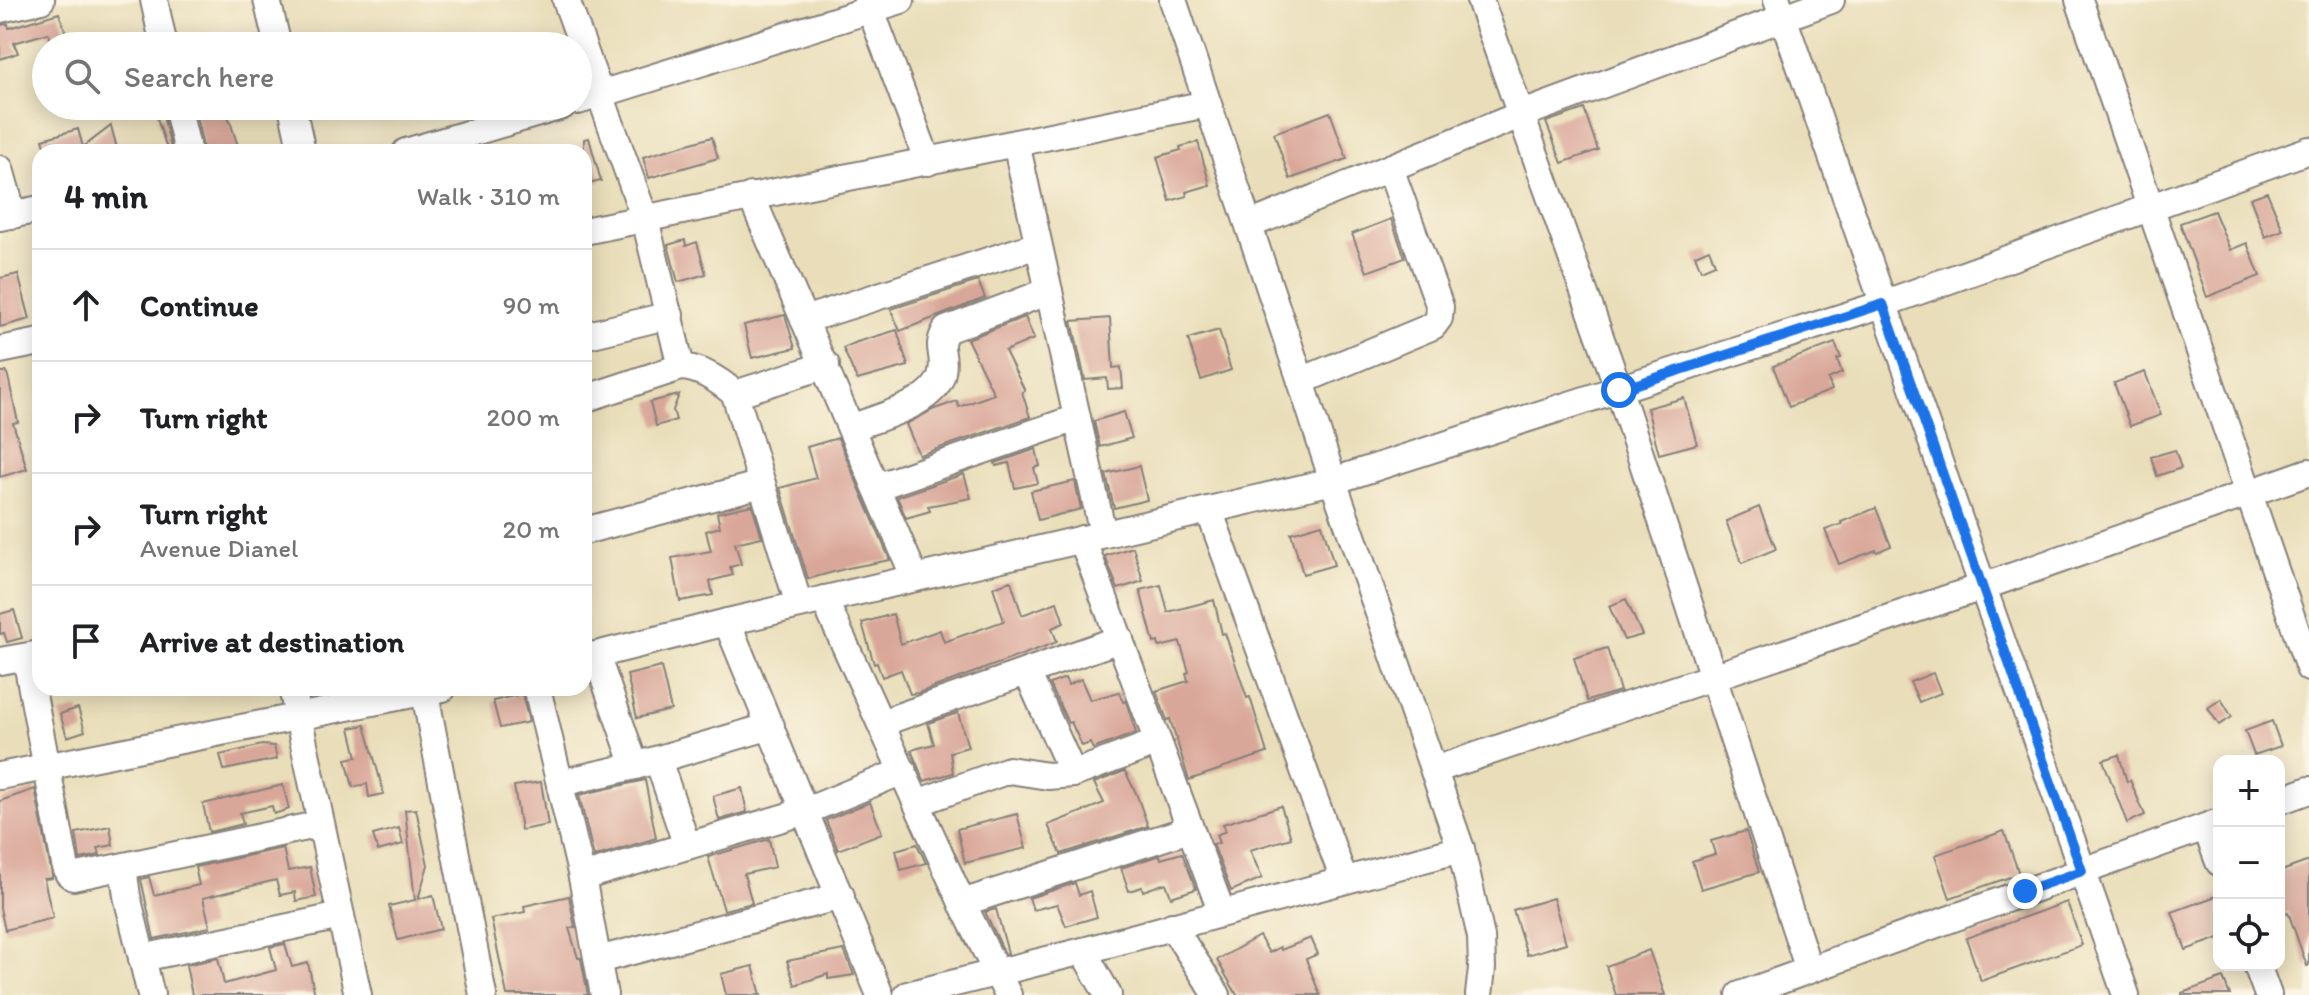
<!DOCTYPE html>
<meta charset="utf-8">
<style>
:root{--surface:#fff;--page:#f2f2f2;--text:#202124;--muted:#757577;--line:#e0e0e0}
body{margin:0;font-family:Itim,sans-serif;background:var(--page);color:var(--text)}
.controls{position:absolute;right:24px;bottom:24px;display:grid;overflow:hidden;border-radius:16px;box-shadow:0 4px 20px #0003}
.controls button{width:72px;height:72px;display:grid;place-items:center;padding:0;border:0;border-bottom:2px solid var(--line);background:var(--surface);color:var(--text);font:40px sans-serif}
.stop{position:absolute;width:24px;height:24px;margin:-18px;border:6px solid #1a73e8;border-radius:50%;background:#fff}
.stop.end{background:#1a73e8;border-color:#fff;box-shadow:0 2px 8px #0008}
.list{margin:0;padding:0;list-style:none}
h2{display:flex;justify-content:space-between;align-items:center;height:104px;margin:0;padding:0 32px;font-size:34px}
h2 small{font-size:26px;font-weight:400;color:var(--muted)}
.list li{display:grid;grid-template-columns:52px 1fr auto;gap:24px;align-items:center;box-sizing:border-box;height:112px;padding:0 32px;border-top:2px solid var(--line)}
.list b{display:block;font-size:30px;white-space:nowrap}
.list p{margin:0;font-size:26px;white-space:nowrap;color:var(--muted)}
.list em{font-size:26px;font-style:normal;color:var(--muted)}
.icon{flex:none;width:44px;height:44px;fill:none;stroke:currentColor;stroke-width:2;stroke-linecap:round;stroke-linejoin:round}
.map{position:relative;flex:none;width:2309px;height:995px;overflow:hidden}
.search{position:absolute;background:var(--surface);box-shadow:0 4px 20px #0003;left:32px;top:32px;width:560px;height:88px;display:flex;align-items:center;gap:20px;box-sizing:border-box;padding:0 28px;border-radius:44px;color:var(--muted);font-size:30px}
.panel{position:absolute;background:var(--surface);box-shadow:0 4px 20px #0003;left:32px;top:144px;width:560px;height:552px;border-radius:24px}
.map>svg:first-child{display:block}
</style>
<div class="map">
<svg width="2309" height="995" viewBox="0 0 2309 995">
<rect width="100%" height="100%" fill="#fcf5e5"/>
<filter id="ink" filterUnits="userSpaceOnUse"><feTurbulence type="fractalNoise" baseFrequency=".0125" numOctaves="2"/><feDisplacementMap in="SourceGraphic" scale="16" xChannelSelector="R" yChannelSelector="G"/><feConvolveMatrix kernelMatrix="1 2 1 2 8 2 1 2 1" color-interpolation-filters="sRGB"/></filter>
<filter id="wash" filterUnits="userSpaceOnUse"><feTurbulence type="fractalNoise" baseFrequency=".006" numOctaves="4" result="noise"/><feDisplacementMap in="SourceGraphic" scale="32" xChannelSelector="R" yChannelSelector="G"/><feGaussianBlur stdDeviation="1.8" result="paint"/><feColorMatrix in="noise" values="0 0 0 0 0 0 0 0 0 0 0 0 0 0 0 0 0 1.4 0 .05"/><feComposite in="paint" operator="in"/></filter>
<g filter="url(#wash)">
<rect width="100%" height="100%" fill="#e9deb9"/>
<g id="blocks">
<g fill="#d9a79a">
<path d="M59 13 68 39 53 44 48 33 14 43 18 53 0 59V25L8 24 9 28Z"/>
<path d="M194 106H225L240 152H204Z"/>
<path d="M1584 109 1598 150 1562 163 1546 122Z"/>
<path d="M1330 112 1347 159 1290 179 1274 133Z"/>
<path d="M163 116 172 152H168L157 118Z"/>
<path d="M111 126 118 152H47L43 139 78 129 83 147Z"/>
<path d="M712 137 718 158 649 178 643 157Z"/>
<path d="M589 138 601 181 584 185V139Z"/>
<path d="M1198 142 1210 185 1186 192 1187 196 1170 201 1157 157 1181 150 1180 147Z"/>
<path d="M2267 192 2283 230 2265 237 2250 198Z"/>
<path d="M2214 211 2230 250 2247 243 2260 276 2207 297 2180 223Z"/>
<path d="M1391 219 1405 258 1367 272 1352 234Z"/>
<path d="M685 240 686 246 697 242 706 274 678 282 668 245Z"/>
<path d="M1709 249 1715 264 1701 270 1695 255Z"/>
<path d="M18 274 30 319 0 327V278Z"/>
<path d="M978 281 985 298 900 331 891 309Z"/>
<path d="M785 315 795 348 752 358 744 325Z"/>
<path d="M1025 317 1034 339 1005 351 1025 391 1022 392 1030 417 919 455 906 424 932 410 957 401 959 407 994 394 967 339Z"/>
<path d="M1110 318 1113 368 1121 367 1123 388 1108 389 1107 378 1085 380 1072 321Z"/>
<path d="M897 330 908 366 857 380 843 348 857 342Z"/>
<path d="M1219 330 1231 370 1201 380 1188 339Z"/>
<path d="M1835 343 1841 358 1837 359 1842 373 1828 379 1832 390 1789 407 1773 366Z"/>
<path d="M0 372H7L18 422 13 423 27 469 0 477Z"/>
<path d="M2145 372 2161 415 2130 426 2114 383Z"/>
<path d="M679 395 673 410 676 420 656 426 650 402Z"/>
<path d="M1684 398 1697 444 1659 454 1647 408Z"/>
<path d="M1124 412 1132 438 1100 447 1094 421Z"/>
<path d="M838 438 890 560 848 568 808 579 780 488 816 478 807 447Z"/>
<path d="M1036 449 1040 466 1034 468 1038 483 1015 488 1009 463 996 466 995 463Z"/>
<path d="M2175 450 2181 468 2157 476 2151 457Z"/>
<path d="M1139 466 1147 500 1114 508 1106 474Z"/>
<path d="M964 474 971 498 928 506 930 511 906 518 897 497Z"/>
<path d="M1075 481 1081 509 1038 520 1031 491Z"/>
<path d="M752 505 762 537 735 543 741 564 730 567 733 575 710 581 713 595 680 601 672 558 711 551 706 531 720 527 717 513Z"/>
<path d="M1759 507 1776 549 1742 563 1726 521Z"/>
<path d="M1876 508 1891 546 1877 552 1876 550 1839 564 1825 530 1842 524 1841 522Z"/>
<path d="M1322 524 1334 565 1303 574 1291 533Z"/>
<path d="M1133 547 1143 581 1118 589 1105 556Z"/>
<path d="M1011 581 1022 615 1057 602 1064 623 1052 628 1057 642 918 693 910 694 901 670 882 677 877 663 874 664 862 623 893 614 901 644 940 630 944 642 1004 621 993 587Z"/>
<path d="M1161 585 1168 612 1214 600 1222 634 1225 633 1247 698 1250 697 1267 753 1221 768V769L1189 780 1170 719 1167 720 1156 691 1188 681 1186 673 1189 672 1180 642 1159 647 1158 642 1154 643 1140 590Z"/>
<path d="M1626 599 1642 635 1624 640 1609 606Z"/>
<path d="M14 610 22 638 7 642 4 633 0 634V614Z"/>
<path d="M1607 648 1620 691 1587 701 1574 658Z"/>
<path d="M661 667 671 710 637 718 627 675Z"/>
<path d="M1933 673 1941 693 1919 702 1910 682Z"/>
<path d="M1065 678 1068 685 1081 679 1090 700 1119 692 1123 702 1126 701 1136 733 1093 749 1090 743 1082 746 1071 722 1068 723 1050 684Z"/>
<path d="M522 694 529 722 500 728 493 701Z"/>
<path d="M2221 699 2232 717 2219 725 2208 708Z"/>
<path d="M78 708 85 731 67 737 60 714Z"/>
<path d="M958 713 968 747 950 752 953 773 924 781 911 750 934 744 928 723Z"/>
<path d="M2272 721 2281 746 2254 755 2245 731Z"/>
<path d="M365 725 384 794 369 797 367 784 353 787 346 759 357 757 350 728Z"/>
<path d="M262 745 274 746 277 759 224 770 220 755Z"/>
<path d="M2119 755 2127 782 2130 780 2145 815 2127 823 2103 760Z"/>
<path d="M1125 771 1136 793 1148 826 1061 854 1048 825 1104 803 1094 783Z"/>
<path d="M645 780 656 838 594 857 579 795Z"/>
<path d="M541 782 548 825 521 830 514 786Z"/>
<path d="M283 785 289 809 274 814 272 806 240 813 243 824 209 832 203 804Z"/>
<path d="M742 788 747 812 719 820 713 796Z"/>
<path d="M35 789 52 875V878L44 879 53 918 5 930 0 908V801Z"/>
<path d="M870 802 882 833 838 850 826 820Z"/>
<path d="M1281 806 1291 838 1250 850 1262 878 1231 891 1213 844 1219 843 1216 835 1226 831 1223 824Z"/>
<path d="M416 809 428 865 418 899 433 895 441 929 398 940 389 906 415 900 405 810Z"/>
<path d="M1017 814 1026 848 965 863 957 829Z"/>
<path d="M110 826 113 845 98 848 100 855 80 859 76 833Z"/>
<path d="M399 828 403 844 378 851 373 835Z"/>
<path d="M1746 831 1759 872 1701 889 1692 861 1715 854 1711 841Z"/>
<path d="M2004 831 2019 874 1950 898 1935 855Z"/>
<path d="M769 839 775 867 744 874 752 903 724 910 708 857Z"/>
<path d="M917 844 926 863 901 870 896 850Z"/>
<path d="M283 848 288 871 310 867 316 897 296 901 295 892 280 895 276 880 203 898 210 927 154 939 141 879 149 877 154 895 199 885 195 867Z"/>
<path d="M1182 853 1196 889 1171 897 1166 883 1143 891 1142 887 1129 891 1121 868 1160 855 1161 859Z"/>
<path d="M2309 861V965L2307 966 2288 912 2279 915V872Z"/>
<path d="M1075 883 1079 895 1090 891 1097 917 1066 926 1057 904 1033 910 1029 898Z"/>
<path d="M2219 895V938L2186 950 2172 912Z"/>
<path d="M569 896 575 927 569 928 578 958H581L588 995H507L491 919 525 912 524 906Z"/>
<path d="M1553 898 1566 943 1527 955 1513 910Z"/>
<path d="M2067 902 2082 945 1981 981 1966 938Z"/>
<path d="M996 909 1008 953 1005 954 985 912Z"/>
<path d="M1259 936 1269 953 1280 947 1281 950 1311 938 1318 954 1306 959 1320 995H1237L1217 960Z"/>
<path d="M285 944 292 967 308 963 315 995H192L186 965 218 958 224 984 276 970 270 947Z"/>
<path d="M844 950 854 975 828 979V974L795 985 787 961Z"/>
<path d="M1649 950 1665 995H1616L1606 966Z"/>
<path d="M753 966 761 995H726L721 974Z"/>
<path d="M2223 978 2230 995H2182V993Z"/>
</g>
</g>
</g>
<g filter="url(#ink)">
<use href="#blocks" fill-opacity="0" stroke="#86807a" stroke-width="2"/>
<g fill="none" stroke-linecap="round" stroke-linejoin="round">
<g stroke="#86807a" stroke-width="30">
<g id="minor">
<path d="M154 0 164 46"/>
<path d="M267 0 278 46"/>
<path d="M566 0 645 219 681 367"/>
<path d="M867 0 928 162"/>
<path d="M1173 0 1301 381 1333 481 1461 849 1481 937 1482 968 1479 995"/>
<path d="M1480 0 1619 390 1809 970"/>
<path d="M1777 0 2126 995"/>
<path d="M2079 0 2309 668"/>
<path d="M0 9 41 0"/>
<path d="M578 101 901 0"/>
<path d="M177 106 188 152"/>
<path d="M292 106 302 152"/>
<path d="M1016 143 1103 534"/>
<path d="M406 152 562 106"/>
<path d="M0 169 13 215"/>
<path d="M751 196 915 578"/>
<path d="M0 217 40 209"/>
<path d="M1249 225 1520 115 1831 0"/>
<path d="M584 231 1207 104"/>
<path d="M804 320 1038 245"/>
<path d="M584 336 670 315"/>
<path d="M0 350 40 342"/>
<path d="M1301 381 1433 326 1439 318 1440 307 1390 168"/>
<path d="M584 399 681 367C701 368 720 381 735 394L826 365"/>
<path d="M851 428C878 417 937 404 942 372 946 353 935 349 946 330L1049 291"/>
<path d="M762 484 799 605"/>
<path d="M876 487 1077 418"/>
<path d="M1209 510 1344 880"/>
<path d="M584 531 762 484 735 394"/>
<path d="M1082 539 1222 913"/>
<path d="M824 599 962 903 1008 995"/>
<path d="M727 622 880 995"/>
<path d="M596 655 635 766"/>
<path d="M26 657 65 864 68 873 73 877 321 824"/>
<path d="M584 658 727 622 1333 481 1883 304 2309 150"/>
<path d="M0 661 40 654"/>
<path d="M1027 672 1073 774"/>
<path d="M292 688 358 995"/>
<path d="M424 688 483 995"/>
<path d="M537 688 582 877 604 995"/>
<path d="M881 723 1120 639"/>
<path d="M658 760 687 846"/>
<path d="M1434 770 1982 587 2309 472"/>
<path d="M0 776 443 688"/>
<path d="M560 783 635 766 771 726"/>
<path d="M2279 801 2309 790"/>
<path d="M917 803 1009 770 1048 776 1073 774 1158 742"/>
<path d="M2206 827 2219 862"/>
<path d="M123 867 127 896 151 995"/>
<path d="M582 877 806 811 903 771"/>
<path d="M962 903 1190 829"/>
<path d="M1172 926 1217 995"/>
<path d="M1083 951 1108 995"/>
<path d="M142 958 341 916"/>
<path d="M598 960 841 896"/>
<path d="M2257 965 2268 995"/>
<path d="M907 995 1083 951 1461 849"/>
<path d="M1740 995 2219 822"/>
</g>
</g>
<use href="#minor" stroke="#fff" stroke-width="26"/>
</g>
</g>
<g fill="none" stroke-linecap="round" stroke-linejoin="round" filter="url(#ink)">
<path stroke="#1a73e8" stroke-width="10" d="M1619 390 1883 304 2082 871 2025 891"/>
</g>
</svg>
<div class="controls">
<button>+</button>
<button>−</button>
<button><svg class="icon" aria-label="locate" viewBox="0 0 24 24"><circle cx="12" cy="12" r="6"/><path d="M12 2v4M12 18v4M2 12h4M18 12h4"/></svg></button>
</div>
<div class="stop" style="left:1619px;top:390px"></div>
<div class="stop end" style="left:2025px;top:891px"></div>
<div class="search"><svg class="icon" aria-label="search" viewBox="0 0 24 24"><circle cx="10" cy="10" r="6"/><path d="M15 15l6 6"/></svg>Search here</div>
<section class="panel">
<h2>4 min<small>Walk · 310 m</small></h2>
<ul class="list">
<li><svg class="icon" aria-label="ahead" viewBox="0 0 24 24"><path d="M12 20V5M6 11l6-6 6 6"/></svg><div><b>Continue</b></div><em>90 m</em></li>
<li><svg class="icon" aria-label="right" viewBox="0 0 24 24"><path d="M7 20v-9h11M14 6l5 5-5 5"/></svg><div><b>Turn right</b></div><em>200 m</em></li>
<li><svg class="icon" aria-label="right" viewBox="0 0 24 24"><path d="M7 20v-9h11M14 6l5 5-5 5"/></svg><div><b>Turn right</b><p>Avenue Dianel</p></div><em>20 m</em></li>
<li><svg class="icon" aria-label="arrive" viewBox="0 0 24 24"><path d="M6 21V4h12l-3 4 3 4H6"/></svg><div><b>Arrive at destination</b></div></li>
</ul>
</section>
</div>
